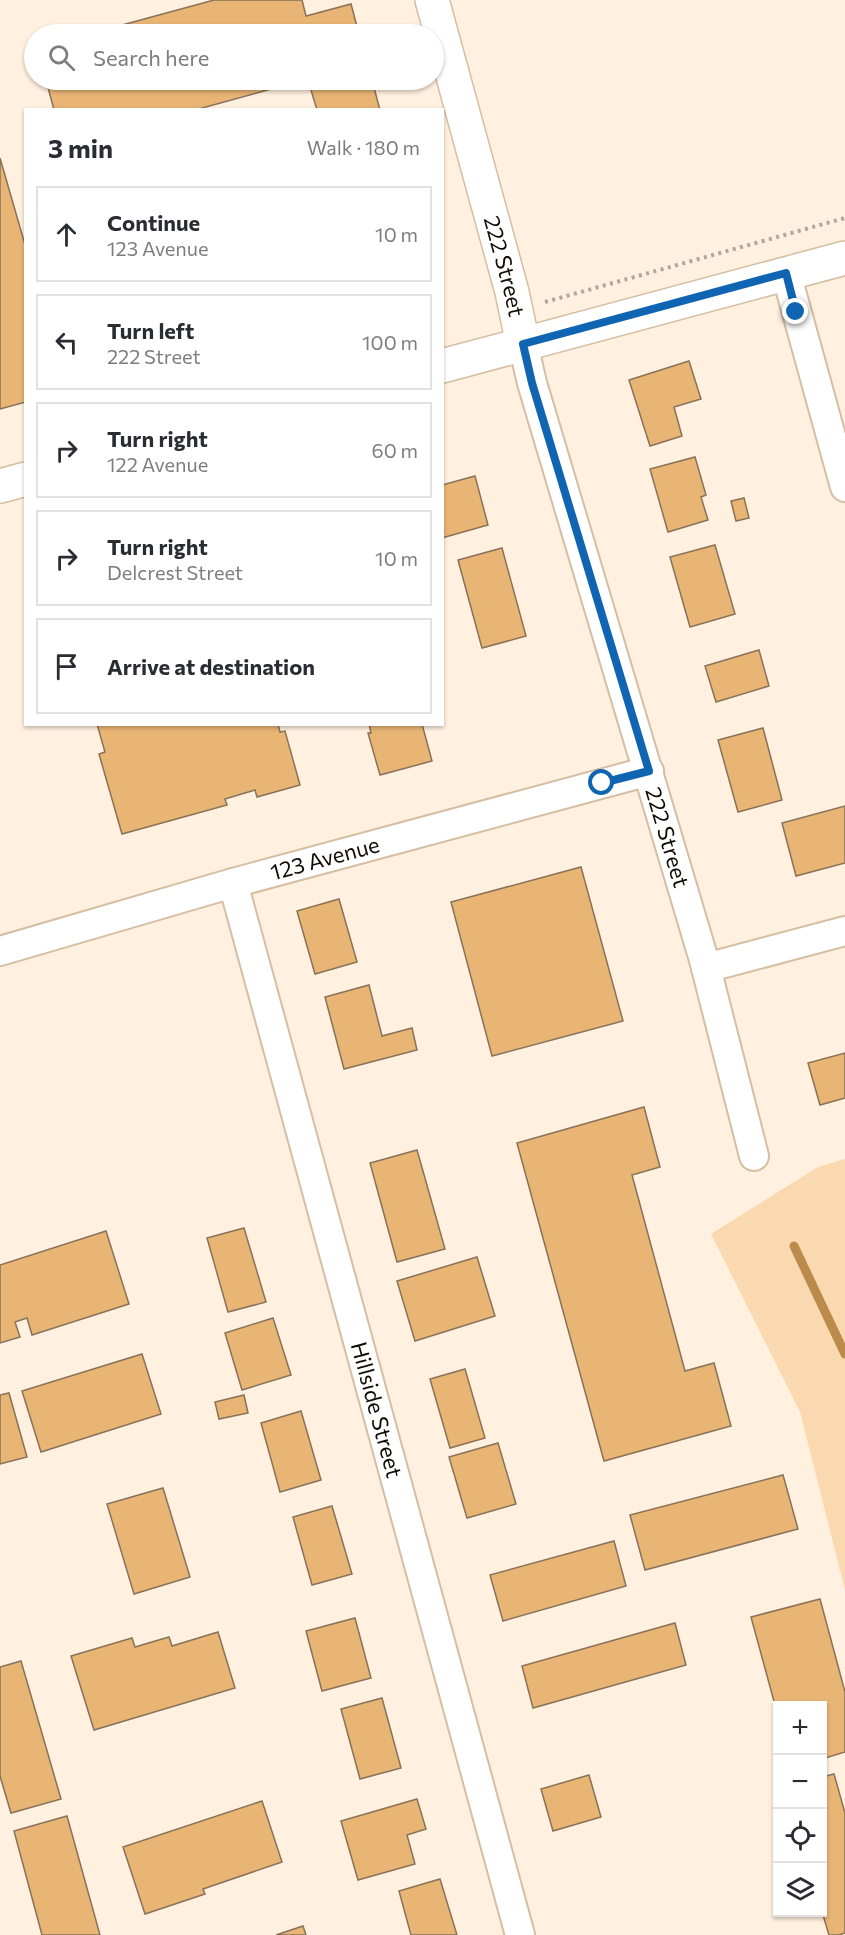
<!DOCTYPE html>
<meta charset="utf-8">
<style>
:root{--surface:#fff;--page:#f7f7f7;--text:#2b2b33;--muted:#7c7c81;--line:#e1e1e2}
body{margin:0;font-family:Commissioner,sans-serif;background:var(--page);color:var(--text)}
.controls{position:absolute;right:18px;bottom:18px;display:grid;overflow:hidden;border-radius:0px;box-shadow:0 2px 4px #0004}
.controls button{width:54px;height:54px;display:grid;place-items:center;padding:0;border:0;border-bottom:2px solid var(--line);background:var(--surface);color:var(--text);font:30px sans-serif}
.stop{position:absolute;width:18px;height:18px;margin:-14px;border:4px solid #1065b3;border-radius:50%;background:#fff}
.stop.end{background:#1065b3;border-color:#fff;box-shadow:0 2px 6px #0008}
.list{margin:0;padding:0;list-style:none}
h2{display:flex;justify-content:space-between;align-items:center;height:78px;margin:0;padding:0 24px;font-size:26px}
h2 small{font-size:20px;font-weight:400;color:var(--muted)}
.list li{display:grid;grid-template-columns:39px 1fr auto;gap:18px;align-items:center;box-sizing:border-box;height:96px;margin:0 12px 12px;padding:0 12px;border:2px solid var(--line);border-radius:0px}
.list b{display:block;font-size:22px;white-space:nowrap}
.list p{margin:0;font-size:20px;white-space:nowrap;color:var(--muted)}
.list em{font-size:20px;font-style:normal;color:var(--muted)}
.icon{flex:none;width:33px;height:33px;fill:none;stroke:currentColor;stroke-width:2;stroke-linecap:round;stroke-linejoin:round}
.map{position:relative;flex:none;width:845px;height:1935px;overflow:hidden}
.search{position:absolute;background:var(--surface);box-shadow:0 2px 4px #0004;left:24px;top:24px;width:420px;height:66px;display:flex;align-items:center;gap:15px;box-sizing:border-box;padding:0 21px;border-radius:33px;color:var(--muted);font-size:22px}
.panel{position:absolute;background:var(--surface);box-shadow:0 2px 4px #0004;left:24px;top:108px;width:420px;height:618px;border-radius:0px}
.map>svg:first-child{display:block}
</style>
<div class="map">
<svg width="845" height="1935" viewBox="0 0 845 1935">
<rect width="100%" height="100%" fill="#fff0df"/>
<path fill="#fbd9b0" d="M845 1159V1590L800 1412 711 1234 818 1167Z"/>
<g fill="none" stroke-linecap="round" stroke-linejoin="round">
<path stroke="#bb8b4b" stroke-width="9" d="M794 1246 845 1354"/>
</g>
<g fill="#e8b575" stroke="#887258" stroke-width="1.5">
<path d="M214 0H302L306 16 351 4 359 34H89Z"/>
<path d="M46 80H304L195 110H54Z"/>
<path d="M308 80H372L380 110H317Z"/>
<path d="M0 158 26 248V402L0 409Z"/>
<path d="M689 361 701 399 674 407 682 436 650 446 629 380Z"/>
<path d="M695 457 706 495 701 497 708 520 668 532 650 469Z"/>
<path d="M475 476 488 525 442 538V485Z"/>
<path d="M744 498 749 518 736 521 731 501Z"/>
<path d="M715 545 735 614 690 627 670 557Z"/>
<path d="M502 548 526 636 482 648 458 560Z"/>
<path d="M759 650 769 686 716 702 705 666Z"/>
<path d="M97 724H278L280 732 285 731 300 785 257 797 255 790 225 799 227 805 122 834 99 754 105 752Z"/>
<path d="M369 724H422L432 761 380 775 368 733H371Z"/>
<path d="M763 728 782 800 738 812 718 740Z"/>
<path d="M845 806V863L796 876 782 823Z"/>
<path d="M581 867 623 1021 492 1056 451 902Z"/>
<path d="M339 899 357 962 315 974 297 911Z"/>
<path d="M369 985 382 1036 412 1028 417 1050 344 1069 325 997Z"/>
<path d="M845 1053V1098L820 1105 808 1063Z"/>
<path d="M644 1107 660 1167 632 1175 685 1371 714 1363 731 1426 604 1461 517 1143Z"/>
<path d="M417 1150 445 1249 397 1262 370 1163Z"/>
<path d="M244 1228 266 1302 228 1312 207 1238Z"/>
<path d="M106 1231 129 1304 32 1335 27 1318 15 1322 20 1337 0 1343V1265Z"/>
<path d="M477 1257 495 1316 415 1341 397 1281Z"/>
<path d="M273 1318 291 1375 242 1390 225 1333Z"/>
<path d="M142 1354 161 1414 41 1452 22 1391Z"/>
<path d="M465 1369 485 1438 450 1448 430 1379Z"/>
<path d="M9 1393 27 1457 0 1464V1395Z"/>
<path d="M244 1395 248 1413 219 1419 215 1402Z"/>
<path d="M301 1411 321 1480 280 1492 261 1423Z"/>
<path d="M498 1443 516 1504 467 1518 449 1457Z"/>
<path d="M783 1475 798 1529 645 1570 630 1515Z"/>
<path d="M163 1488 190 1577 134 1594 107 1504Z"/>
<path d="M332 1506 352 1574 312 1585 293 1517Z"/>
<path d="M614 1541 626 1586 503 1621 490 1575Z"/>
<path d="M820 1599 845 1692V1752L822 1759V1706H778V1716L751 1617Z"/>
<path d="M355 1618 371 1678 322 1691 306 1631Z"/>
<path d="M675 1623 686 1665 533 1708 522 1666Z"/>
<path d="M218 1632 235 1688 94 1730 71 1656 132 1638 135 1647 169 1637 172 1646Z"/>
<path d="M21 1661 61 1799 11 1813 0 1776V1667Z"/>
<path d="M382 1698 401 1768 360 1779 341 1709Z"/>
<path d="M834 1774 845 1813V1933L839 1935H829L822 1912V1777Z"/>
<path d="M589 1775 601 1817 553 1831 541 1789Z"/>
<path d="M417 1799 426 1829 407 1835 415 1864 358 1880 341 1821Z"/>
<path d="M262 1801 282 1862 203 1889 205 1894 145 1914 123 1847Z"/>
<path d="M67 1816 100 1935H42L14 1831Z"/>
<path d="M440 1879 457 1935H411L399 1891Z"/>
<path d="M303 1926 306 1935H276Z"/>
</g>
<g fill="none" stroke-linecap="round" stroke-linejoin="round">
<g stroke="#d5bea2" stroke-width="32">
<g id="street">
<path d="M786 273 845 487"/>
<path id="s1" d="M523 344 532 383 704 960 754 1156"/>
<path id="s2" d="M233 883 520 1935"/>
<path id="s3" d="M0 951 233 883 649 771"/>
<path d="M706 968 845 931"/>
</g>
</g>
<g stroke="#d5bea2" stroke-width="36">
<g id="secondary">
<path id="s4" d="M432 0 512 292 523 344"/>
<path d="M442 366 845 258"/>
<path d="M0 486 26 479"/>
</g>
</g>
<path stroke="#b2a698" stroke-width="4" stroke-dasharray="3 4.5" stroke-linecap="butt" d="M545 302 845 218"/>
<use href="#street" stroke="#fff" stroke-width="28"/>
<use href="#secondary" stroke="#fff" stroke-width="33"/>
</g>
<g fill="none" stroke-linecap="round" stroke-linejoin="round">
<path stroke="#1065b3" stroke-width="8" d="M602 783 649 771 532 383 523 344 786 273 796 312"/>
</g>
<g text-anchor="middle" stroke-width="6" stroke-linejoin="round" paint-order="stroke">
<g font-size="22" fill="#120b03" stroke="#fff">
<text dy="8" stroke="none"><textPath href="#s4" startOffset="276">222 Street</textPath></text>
<text dy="8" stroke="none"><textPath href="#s1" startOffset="514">222 Street</textPath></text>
<text dy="8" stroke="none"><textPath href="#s3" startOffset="338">123 Avenue</textPath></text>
<text dy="8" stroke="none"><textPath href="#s2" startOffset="546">Hillside Street</textPath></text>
</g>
</g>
</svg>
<div class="controls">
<button>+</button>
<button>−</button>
<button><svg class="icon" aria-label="locate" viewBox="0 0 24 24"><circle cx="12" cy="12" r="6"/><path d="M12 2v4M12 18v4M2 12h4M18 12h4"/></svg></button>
<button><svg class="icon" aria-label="layers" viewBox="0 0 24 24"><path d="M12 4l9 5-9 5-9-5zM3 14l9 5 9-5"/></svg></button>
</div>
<div class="stop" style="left:602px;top:783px"></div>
<div class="stop end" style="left:796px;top:312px"></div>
<div class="search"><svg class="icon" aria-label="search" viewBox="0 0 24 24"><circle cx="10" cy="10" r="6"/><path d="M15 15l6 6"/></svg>Search here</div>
<section class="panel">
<h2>3 min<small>Walk · 180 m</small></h2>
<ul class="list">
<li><svg class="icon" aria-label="ahead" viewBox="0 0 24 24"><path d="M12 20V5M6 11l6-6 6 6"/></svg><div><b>Continue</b><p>123 Avenue</p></div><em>10 m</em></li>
<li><svg class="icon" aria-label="left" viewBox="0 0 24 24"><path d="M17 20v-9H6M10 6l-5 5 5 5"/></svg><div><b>Turn left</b><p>222 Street</p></div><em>100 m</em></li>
<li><svg class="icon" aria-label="right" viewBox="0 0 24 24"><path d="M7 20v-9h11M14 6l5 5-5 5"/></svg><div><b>Turn right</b><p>122 Avenue</p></div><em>60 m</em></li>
<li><svg class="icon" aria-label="right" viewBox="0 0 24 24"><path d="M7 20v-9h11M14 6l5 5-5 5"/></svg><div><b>Turn right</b><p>Delcrest Street</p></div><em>10 m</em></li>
<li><svg class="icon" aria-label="arrive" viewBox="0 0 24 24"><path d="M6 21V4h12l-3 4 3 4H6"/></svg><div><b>Arrive at destination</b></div></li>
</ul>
</section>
</div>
